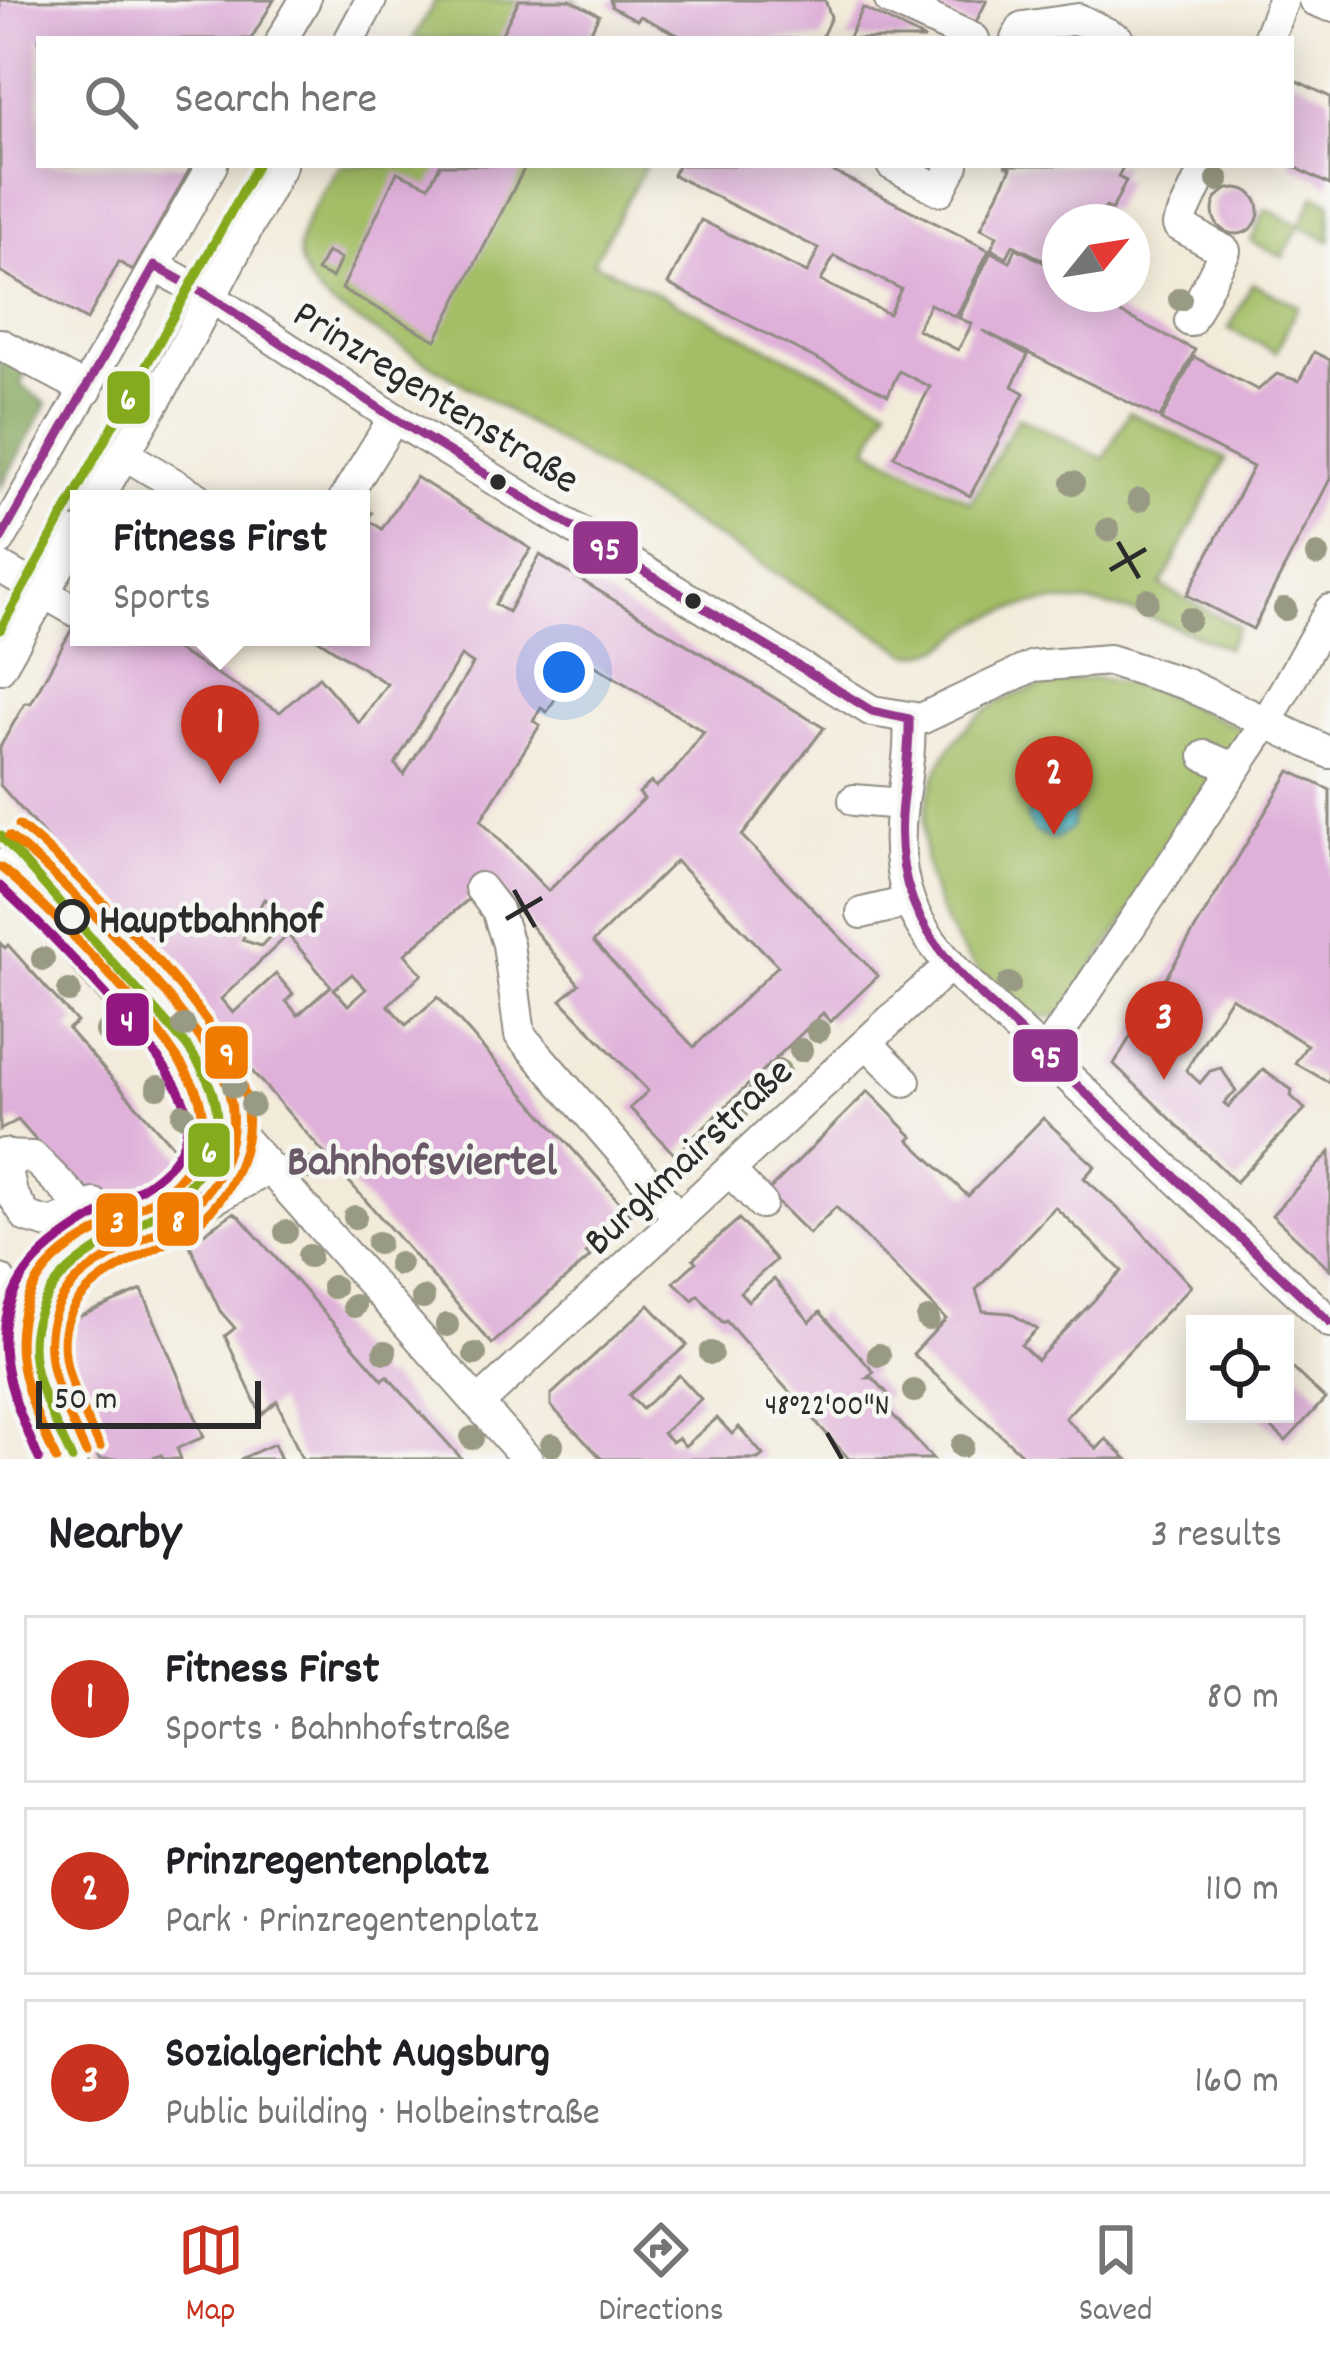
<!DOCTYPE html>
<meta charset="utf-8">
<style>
:root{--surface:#fff;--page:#f2f2f2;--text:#202124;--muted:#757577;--line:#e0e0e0;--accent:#c8321e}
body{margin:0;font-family:Dekko,sans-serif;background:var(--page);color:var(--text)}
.controls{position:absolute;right:36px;bottom:36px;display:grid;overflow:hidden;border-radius:0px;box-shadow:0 6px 30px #0003}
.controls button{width:108px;height:108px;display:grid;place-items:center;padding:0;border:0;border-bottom:3px solid var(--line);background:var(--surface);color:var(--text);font:60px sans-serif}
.compass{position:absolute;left:1042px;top:204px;width:108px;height:108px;border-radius:50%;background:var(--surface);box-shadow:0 6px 30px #0003;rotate:60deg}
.scale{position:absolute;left:36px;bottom:30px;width:225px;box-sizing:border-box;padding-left:12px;border:6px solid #2b2b2b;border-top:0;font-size:33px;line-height:42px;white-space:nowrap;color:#2b2b2b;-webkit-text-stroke:9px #f6f6f2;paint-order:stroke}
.you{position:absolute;left:564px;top:672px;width:42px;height:42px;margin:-30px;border:9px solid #fff;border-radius:50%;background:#1a73e8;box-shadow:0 0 0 18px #1a73e833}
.badge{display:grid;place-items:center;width:78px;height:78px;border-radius:50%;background:var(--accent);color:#fff;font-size:39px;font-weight:700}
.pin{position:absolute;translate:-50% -99px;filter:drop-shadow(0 3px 6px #0008)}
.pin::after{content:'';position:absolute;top:63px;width:42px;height:36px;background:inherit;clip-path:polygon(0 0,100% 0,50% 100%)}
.popup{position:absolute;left:70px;top:490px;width:300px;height:156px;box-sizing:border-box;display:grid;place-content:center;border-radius:0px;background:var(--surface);filter:drop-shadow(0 3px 9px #0005);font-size:39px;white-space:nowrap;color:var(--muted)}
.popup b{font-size:45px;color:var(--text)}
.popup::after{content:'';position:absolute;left:50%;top:100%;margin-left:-24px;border:24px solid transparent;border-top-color:var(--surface)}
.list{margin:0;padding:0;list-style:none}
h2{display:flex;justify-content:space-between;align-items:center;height:156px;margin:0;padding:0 48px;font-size:51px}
h2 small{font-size:39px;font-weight:400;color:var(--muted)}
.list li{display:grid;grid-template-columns:78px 1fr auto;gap:36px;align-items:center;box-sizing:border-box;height:168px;margin:0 24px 24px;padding:0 24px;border:3px solid var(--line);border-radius:0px}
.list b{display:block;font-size:45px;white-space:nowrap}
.list p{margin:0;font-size:39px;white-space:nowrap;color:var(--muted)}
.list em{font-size:39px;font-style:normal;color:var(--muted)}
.icon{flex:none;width:66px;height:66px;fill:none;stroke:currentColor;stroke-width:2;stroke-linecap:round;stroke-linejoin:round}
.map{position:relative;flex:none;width:1330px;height:1459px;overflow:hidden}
.search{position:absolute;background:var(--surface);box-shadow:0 6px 30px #0003;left:36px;right:36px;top:36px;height:132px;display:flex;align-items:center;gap:30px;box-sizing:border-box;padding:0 42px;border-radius:0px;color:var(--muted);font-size:45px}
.sheet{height:732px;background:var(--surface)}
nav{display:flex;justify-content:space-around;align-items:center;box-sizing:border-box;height:168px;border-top:3px solid var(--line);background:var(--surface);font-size:33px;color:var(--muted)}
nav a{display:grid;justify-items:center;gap:6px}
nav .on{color:var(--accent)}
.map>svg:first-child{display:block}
</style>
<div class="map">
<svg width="1330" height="1459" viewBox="0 0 1330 1459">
<rect width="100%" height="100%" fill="#f6f6f2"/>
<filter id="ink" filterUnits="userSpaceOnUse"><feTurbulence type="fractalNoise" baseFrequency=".00833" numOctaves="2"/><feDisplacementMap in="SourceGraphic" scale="24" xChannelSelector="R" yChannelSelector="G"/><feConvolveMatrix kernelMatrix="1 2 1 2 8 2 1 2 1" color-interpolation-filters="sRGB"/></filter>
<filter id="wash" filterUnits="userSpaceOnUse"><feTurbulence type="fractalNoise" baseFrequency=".004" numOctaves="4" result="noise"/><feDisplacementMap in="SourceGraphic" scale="48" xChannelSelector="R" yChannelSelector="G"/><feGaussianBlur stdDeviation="2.7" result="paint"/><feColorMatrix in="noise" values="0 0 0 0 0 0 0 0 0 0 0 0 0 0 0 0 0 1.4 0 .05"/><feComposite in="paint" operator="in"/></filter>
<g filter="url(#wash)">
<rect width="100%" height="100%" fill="#f3ebda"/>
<g fill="#a3be65" stroke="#677448" stroke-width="3">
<path d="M436 0H576L593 39H413Z"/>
<path d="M340 165H646L593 262 888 406 868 448 971 502 1018 417 1104 459 1129 412 1226 459 1161 586 1238 627 1227 648C1145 614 1071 579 984 620 953 635 949 655 910 654L330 304C271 254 309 218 340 165Z"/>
<path d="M1315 195 1330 202V241L1299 226 1283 257 1251 241 1266 209 1300 225Z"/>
<path d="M1252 283 1298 306 1276 352 1229 329Z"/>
<path d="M1096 678 1148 687 1251 734 1061 1015C1028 1022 1014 1006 991 984 921 918 894 801 968 726 1001 692 1051 682 1096 678Z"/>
</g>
<path fill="#82a55a" stroke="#566842" stroke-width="3" d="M0 351 29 367 20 385 47 404 0 488Z"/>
<path fill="#58c3d2" stroke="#42777e" stroke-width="3" d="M1048 792 1063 795 1074 812 1071 828 1055 839 1037 833 1027 819 1031 803Z"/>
<g id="blocks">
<g fill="#dfb0d9" fill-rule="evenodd">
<path d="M0 0H274L251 39H39V165H192L133 271 119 262 87 320 0 271Z"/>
<path d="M519 0H570L599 15 587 39H499Z"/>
<path d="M610 0H825L831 17 821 39H686L640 16 637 20 612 7Z"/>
<path d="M917 0H987L973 28Z"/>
<path d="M863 8 925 39H848Z"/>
<path d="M1291 78 1330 97V185L1291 165Z"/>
<path d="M440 165H526L436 340 342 289 397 172 429 186Z"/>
<path d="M678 165H820L989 250 956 317 930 304 917 329 958 350 972 324 959 318 991 252 1010 262 1016 248 1060 271V294H1082L1195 350 1160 418 982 330 1028 355 1012 386 1024 393 970 496 894 456 930 387 899 371 888 395 668 284 701 220 807 273 819 249 673 175ZM834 256 901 289 889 314 821 281Z"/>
<path d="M1004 165H1124L1118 177 1126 181 1112 210 1106 207 1098 222H1060V268L1013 245 1007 257 991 249 997 236 981 228 1011 168Z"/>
<circle cx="1236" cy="211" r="23"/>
<path d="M327 252 341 259 332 278 317 271Z"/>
<path d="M1314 352 1330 360V479L1253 629 1187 595 1253 467 1161 420 1194 357 1258 390 1277 374 1299 381Z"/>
<path d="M416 477 531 549 495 604 508 612 540 555 824 728 742 836 878 976 830 1022 823 1013 675 1155 630 1108 648 1091 561 1000 579 984 492 879 405 954 422 974 388 1005 406 1025 438 997 630 1214 586 1253 590 1257 492 1344 0 785V747L25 703H31L79 616V637H155L280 712 319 677 359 723 387 684 314 637H361V505L372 513 367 519 382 529ZM461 656 473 664 404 775 395 764ZM581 657 704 732 674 771 656 787 651 782 639 793 644 799 548 891 481 820 540 725 533 721 535 718 541 708 547 712ZM676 861 778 966 694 1047 593 942ZM264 899 288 917 261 946 242 940ZM288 935 331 986 298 1015 286 1001 293 994 276 974 233 1013 221 999ZM352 974 366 989 348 1005 334 989Z"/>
<path d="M1290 771 1330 790V1083L1295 1063 1307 1045 1231 997 1186 1070 1200 1083 1210 1071 1221 1068 1236 1091 1224 1103 1228 1107 1263 1070 1292 1090 1291 1096 1305 1109 1236 1182 1114 1064Z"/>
<path d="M0 943 5 948 8 945 77 1022 68 1029 192 1168 106 1219 18 1120 0 1130Z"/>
<path d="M868 1091 913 1137 909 1140 968 1196 1043 1118 1095 1166 1084 1178 1133 1222 1191 1286 1065 1418 1097 1449 1106 1439 1127 1459H1027L913 1354 946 1319 836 1207 809 1234 767 1192ZM1055 1207 1122 1271 1037 1360 1021 1345 1037 1329 1010 1313 983 1311 976 1290Z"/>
<path d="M1330 1152V1269L1272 1215Z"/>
<path d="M233 1213 239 1216 383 1380 387 1376 462 1459H302L277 1401 261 1415 225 1336 235 1328 220 1311 189 1243Z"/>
<path d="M739 1219 776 1260 740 1292 748 1301 774 1279 810 1322 820 1312 874 1372 867 1378H873L888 1394 880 1401 933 1459H849L726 1321 723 1323 698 1295 693 1300 674 1282 696 1262 693 1259Z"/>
<path d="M142 1290 204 1437 177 1448 181 1459H163L161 1455 151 1459H99L45 1331Z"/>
<path d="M649 1305 687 1345 629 1395 642 1409 679 1375 701 1399 663 1433 672 1442 678 1438 685 1446 717 1418 732 1434 739 1427 763 1455 758 1459H602L551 1406V1395Z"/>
<path d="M1285 1361 1325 1399 1286 1441 1257 1414H1285Z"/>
<path d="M274 1444 281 1459H240Z"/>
</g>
</g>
</g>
<g filter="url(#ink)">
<use href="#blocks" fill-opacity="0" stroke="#8f8b82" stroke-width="3"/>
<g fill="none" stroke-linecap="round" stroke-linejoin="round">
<g stroke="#8f8b82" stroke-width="34">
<g id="minor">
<path d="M890 0 974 39"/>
<path d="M1314 0 1330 6"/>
<path d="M282 39 305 0"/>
<path d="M350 39 371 0"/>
<path d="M1016 39 1023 27 1078 19 1118 39"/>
<path d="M1268 39 1283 0"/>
<path d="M892 165 940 190 953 165"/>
<path d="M155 266 209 296 394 418 872 711 921 719 1033 666 1109 660 1186 684 1330 753"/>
<path d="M1190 321 1225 251 1178 225 1206 165"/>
<path d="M0 344 87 390"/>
<path d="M124 454 198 498"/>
<path d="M98 499 161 391 281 165"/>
<path d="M344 499 394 418"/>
<path d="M0 540 212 165"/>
<path d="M0 567 79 613"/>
<path d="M0 668 79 532"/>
<path d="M909 719C911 750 906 774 902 804 892 883 911 927 967 982L1330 1322"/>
<path d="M1205 756 1234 768"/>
<path d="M854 800 902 804"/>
<path d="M0 864 527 1459"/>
<path d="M480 888 497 910 508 944 520 1035 679 1218"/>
<path d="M862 913 908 902"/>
<path d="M867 1043 905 1081"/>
<path d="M1045 1054 1266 723 1330 610"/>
<path d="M4 1154 12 1194 27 1217 52 1224 94 1204"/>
<path d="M0 1156 33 1157 75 1199"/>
<path d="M730 1171 761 1203"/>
<path d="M0 1280 72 1459"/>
<path d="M10 1306 40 1294 270 1168"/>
<path d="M478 1404 950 965"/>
</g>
</g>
<use href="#minor" stroke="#fff" stroke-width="30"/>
<path stroke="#2b2b2b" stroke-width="3" d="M0 1332 50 1459"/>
<g stroke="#f6f6f2" stroke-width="18">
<g id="bus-1">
<path d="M155 266 209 296 394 418 872 711 909 719"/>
<path d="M0 540 155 266"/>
<path d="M909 719C910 748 905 775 902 804 894 878 917 929 967 982L1330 1322"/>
</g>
</g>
<use href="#bus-1" stroke="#95348b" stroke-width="9"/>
<g stroke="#f6f6f2" stroke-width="18">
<g id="tram-1">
<path d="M0 630 257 165"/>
<path d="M0 835 186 1045C206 1072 224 1104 214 1139 185 1239 57 1230 35 1327 25 1371 55 1420 72 1459"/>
</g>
</g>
<g stroke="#f6f6f2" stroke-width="18">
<path id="tram-2" d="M0 867C47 904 187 1048 200 1102 209 1136 192 1170 166 1191 119 1227 49 1239 27 1302 7 1357 34 1409 56 1459"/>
</g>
<g stroke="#f6f6f2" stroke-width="18">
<path id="tram-3" d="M9 836C65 880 211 1027 229 1093 241 1139 220 1187 184 1215 142 1247 75 1259 55 1313 37 1360 68 1411 86 1453"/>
</g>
<g stroke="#f6f6f2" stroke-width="18">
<path id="tram-4" d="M0 886C41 924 178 1061 186 1110 204 1213 0 1203 4 1346 6 1386 24 1423 39 1459"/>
</g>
<g stroke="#f6f6f2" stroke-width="18">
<path id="tram-5" d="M19 825C77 871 225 1019 243 1088 257 1137 237 1188 200 1221 162 1254 91 1266 69 1317 52 1358 83 1410 100 1447"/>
</g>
<use href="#tram-1" stroke="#84aa1e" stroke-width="9"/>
<use href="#tram-2" stroke="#ef7c00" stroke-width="9"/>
<use href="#tram-3" stroke="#ef7c00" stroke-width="9"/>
<use href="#tram-4" stroke="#941680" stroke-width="9"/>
<use href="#tram-5" stroke="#ef7c00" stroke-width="9"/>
</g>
<g fill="#999a83">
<circle cx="1218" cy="180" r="12"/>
<circle cx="1180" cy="299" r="12"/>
<circle cx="1073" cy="483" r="12"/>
<circle cx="1139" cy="500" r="12"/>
<circle cx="1108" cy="530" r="12"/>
<circle cx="1317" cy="555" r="12"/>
<circle cx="1147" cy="600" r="12"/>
<circle cx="1285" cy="609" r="12"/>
<circle cx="1189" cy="619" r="12"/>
<circle cx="43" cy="959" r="12"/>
<circle cx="1009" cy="984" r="12"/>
<circle cx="69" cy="991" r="12"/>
<circle cx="184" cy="1026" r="12"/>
<circle cx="107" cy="1031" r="12"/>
<circle cx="818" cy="1031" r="12"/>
<circle cx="801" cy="1050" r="12"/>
<circle cx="779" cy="1071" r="12"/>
<circle cx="234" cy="1086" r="12"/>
<circle cx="158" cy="1087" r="12"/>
<circle cx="760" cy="1091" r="12"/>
<circle cx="252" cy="1105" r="12"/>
<circle cx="736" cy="1113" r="12"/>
<circle cx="183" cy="1115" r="12"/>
<circle cx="716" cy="1130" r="12"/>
<circle cx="307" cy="1168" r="12"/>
<circle cx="355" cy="1217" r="12"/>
<circle cx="286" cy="1232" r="12"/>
<circle cx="378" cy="1243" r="12"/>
<circle cx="309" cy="1256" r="12"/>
<circle cx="399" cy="1264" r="12"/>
<circle cx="333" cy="1287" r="12"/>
<circle cx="423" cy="1298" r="12"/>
<circle cx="354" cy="1306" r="12"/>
<circle cx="928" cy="1319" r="12"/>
<circle cx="447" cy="1325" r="12"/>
<circle cx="385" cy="1352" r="12"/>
<circle cx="711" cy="1353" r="12"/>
<circle cx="475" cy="1354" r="12"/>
<circle cx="879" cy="1355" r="12"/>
<circle cx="914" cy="1391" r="12"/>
<circle cx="472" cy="1438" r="12"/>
<circle cx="552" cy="1445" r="12"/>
<circle cx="962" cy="1446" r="12"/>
</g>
</g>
<path fill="none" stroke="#2b2b2b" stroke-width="4.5" d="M1118 542 1139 578M1110 570 1146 549M514 890 535 927M506 919 542 898M827 1433 842 1459"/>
<g fill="#2b2b2b" stroke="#f6f6f2" stroke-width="4.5">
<circle cx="498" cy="482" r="10"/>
<circle cx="693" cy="601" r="10"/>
</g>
<circle fill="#f6f6f2" stroke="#2b2b2b" stroke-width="6" cx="72" cy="917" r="15"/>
<g text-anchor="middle" stroke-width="9" stroke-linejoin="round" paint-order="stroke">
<g font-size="42" fill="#2b2b2b" stroke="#f6f6f2">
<text transform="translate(438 394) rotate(32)" y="15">Prinzregentenstraße</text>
<text transform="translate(686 1154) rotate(-43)" y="15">Burgkmairstraße</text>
</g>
<g font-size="42" font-weight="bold" fill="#2b2b2b" stroke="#f6f6f2" text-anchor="start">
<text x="99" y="932">Hauptbahnhof</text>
</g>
<g font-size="45" font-weight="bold" fill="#6a5a68" stroke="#f6f6f2">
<text x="422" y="1174">Bahnhofsviertel</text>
</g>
</g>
<g font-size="30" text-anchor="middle" fill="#2b2b2b" stroke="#f6f6f2" stroke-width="9" stroke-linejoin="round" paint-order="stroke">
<text x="827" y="1414">48°22'00"N</text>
</g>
<g stroke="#f6f6f2" stroke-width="4.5">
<rect x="105" y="369" width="47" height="57" rx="12" fill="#84aa1e"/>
<rect x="571" y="519" width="69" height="57" rx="12" fill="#95348b"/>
<rect x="104" y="991" width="47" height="57" rx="12" fill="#941680"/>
<rect x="203" y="1024" width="47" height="57" rx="12" fill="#ef7c00"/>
<rect x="1011" y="1027" width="69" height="57" rx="12" fill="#95348b"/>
<rect x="186" y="1121" width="46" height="58" rx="12" fill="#84aa1e"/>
<rect x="155" y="1190" width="46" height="58" rx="12" fill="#ef7c00"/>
<rect x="94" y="1191" width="46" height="58" rx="12" fill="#ef7c00"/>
</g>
<g font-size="33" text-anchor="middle" font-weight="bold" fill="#fff">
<text x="128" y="409">6</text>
<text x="605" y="559">95</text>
<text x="127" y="1031">4</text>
<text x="227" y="1064">9</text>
<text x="1046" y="1067">95</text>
<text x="209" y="1162">6</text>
<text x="178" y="1231">8</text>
<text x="117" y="1232">3</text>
</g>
</svg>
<div class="controls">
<button><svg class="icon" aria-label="locate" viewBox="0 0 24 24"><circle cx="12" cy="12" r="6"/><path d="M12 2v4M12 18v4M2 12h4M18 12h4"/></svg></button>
</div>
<svg class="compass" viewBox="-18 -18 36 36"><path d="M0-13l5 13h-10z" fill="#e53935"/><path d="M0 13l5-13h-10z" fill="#757577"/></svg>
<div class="scale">50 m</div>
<div class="you"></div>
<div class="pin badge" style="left:220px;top:784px">1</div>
<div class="popup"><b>Fitness First</b>Sports</div>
<div class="pin badge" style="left:1054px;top:835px">2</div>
<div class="pin badge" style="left:1164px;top:1080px">3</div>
<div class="search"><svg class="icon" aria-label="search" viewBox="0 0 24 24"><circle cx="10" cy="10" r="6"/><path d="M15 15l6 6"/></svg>Search here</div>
</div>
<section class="sheet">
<h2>Nearby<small>3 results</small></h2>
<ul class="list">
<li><span class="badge">1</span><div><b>Fitness First</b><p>Sports · Bahnhofstraße</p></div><em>80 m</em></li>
<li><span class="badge">2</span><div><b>Prinzregentenplatz</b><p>Park · Prinzregentenplatz</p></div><em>110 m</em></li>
<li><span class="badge">3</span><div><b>Sozialgericht Augsburg</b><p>Public building · Holbeinstraße</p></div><em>160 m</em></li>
</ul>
</section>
<nav>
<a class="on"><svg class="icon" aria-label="map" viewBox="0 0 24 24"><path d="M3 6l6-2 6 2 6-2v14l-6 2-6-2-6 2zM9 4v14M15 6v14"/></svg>Map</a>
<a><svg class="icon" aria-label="directions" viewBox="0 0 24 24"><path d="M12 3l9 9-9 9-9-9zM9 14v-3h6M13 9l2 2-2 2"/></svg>Directions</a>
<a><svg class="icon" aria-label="saved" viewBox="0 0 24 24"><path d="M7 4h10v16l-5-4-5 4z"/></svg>Saved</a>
</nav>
